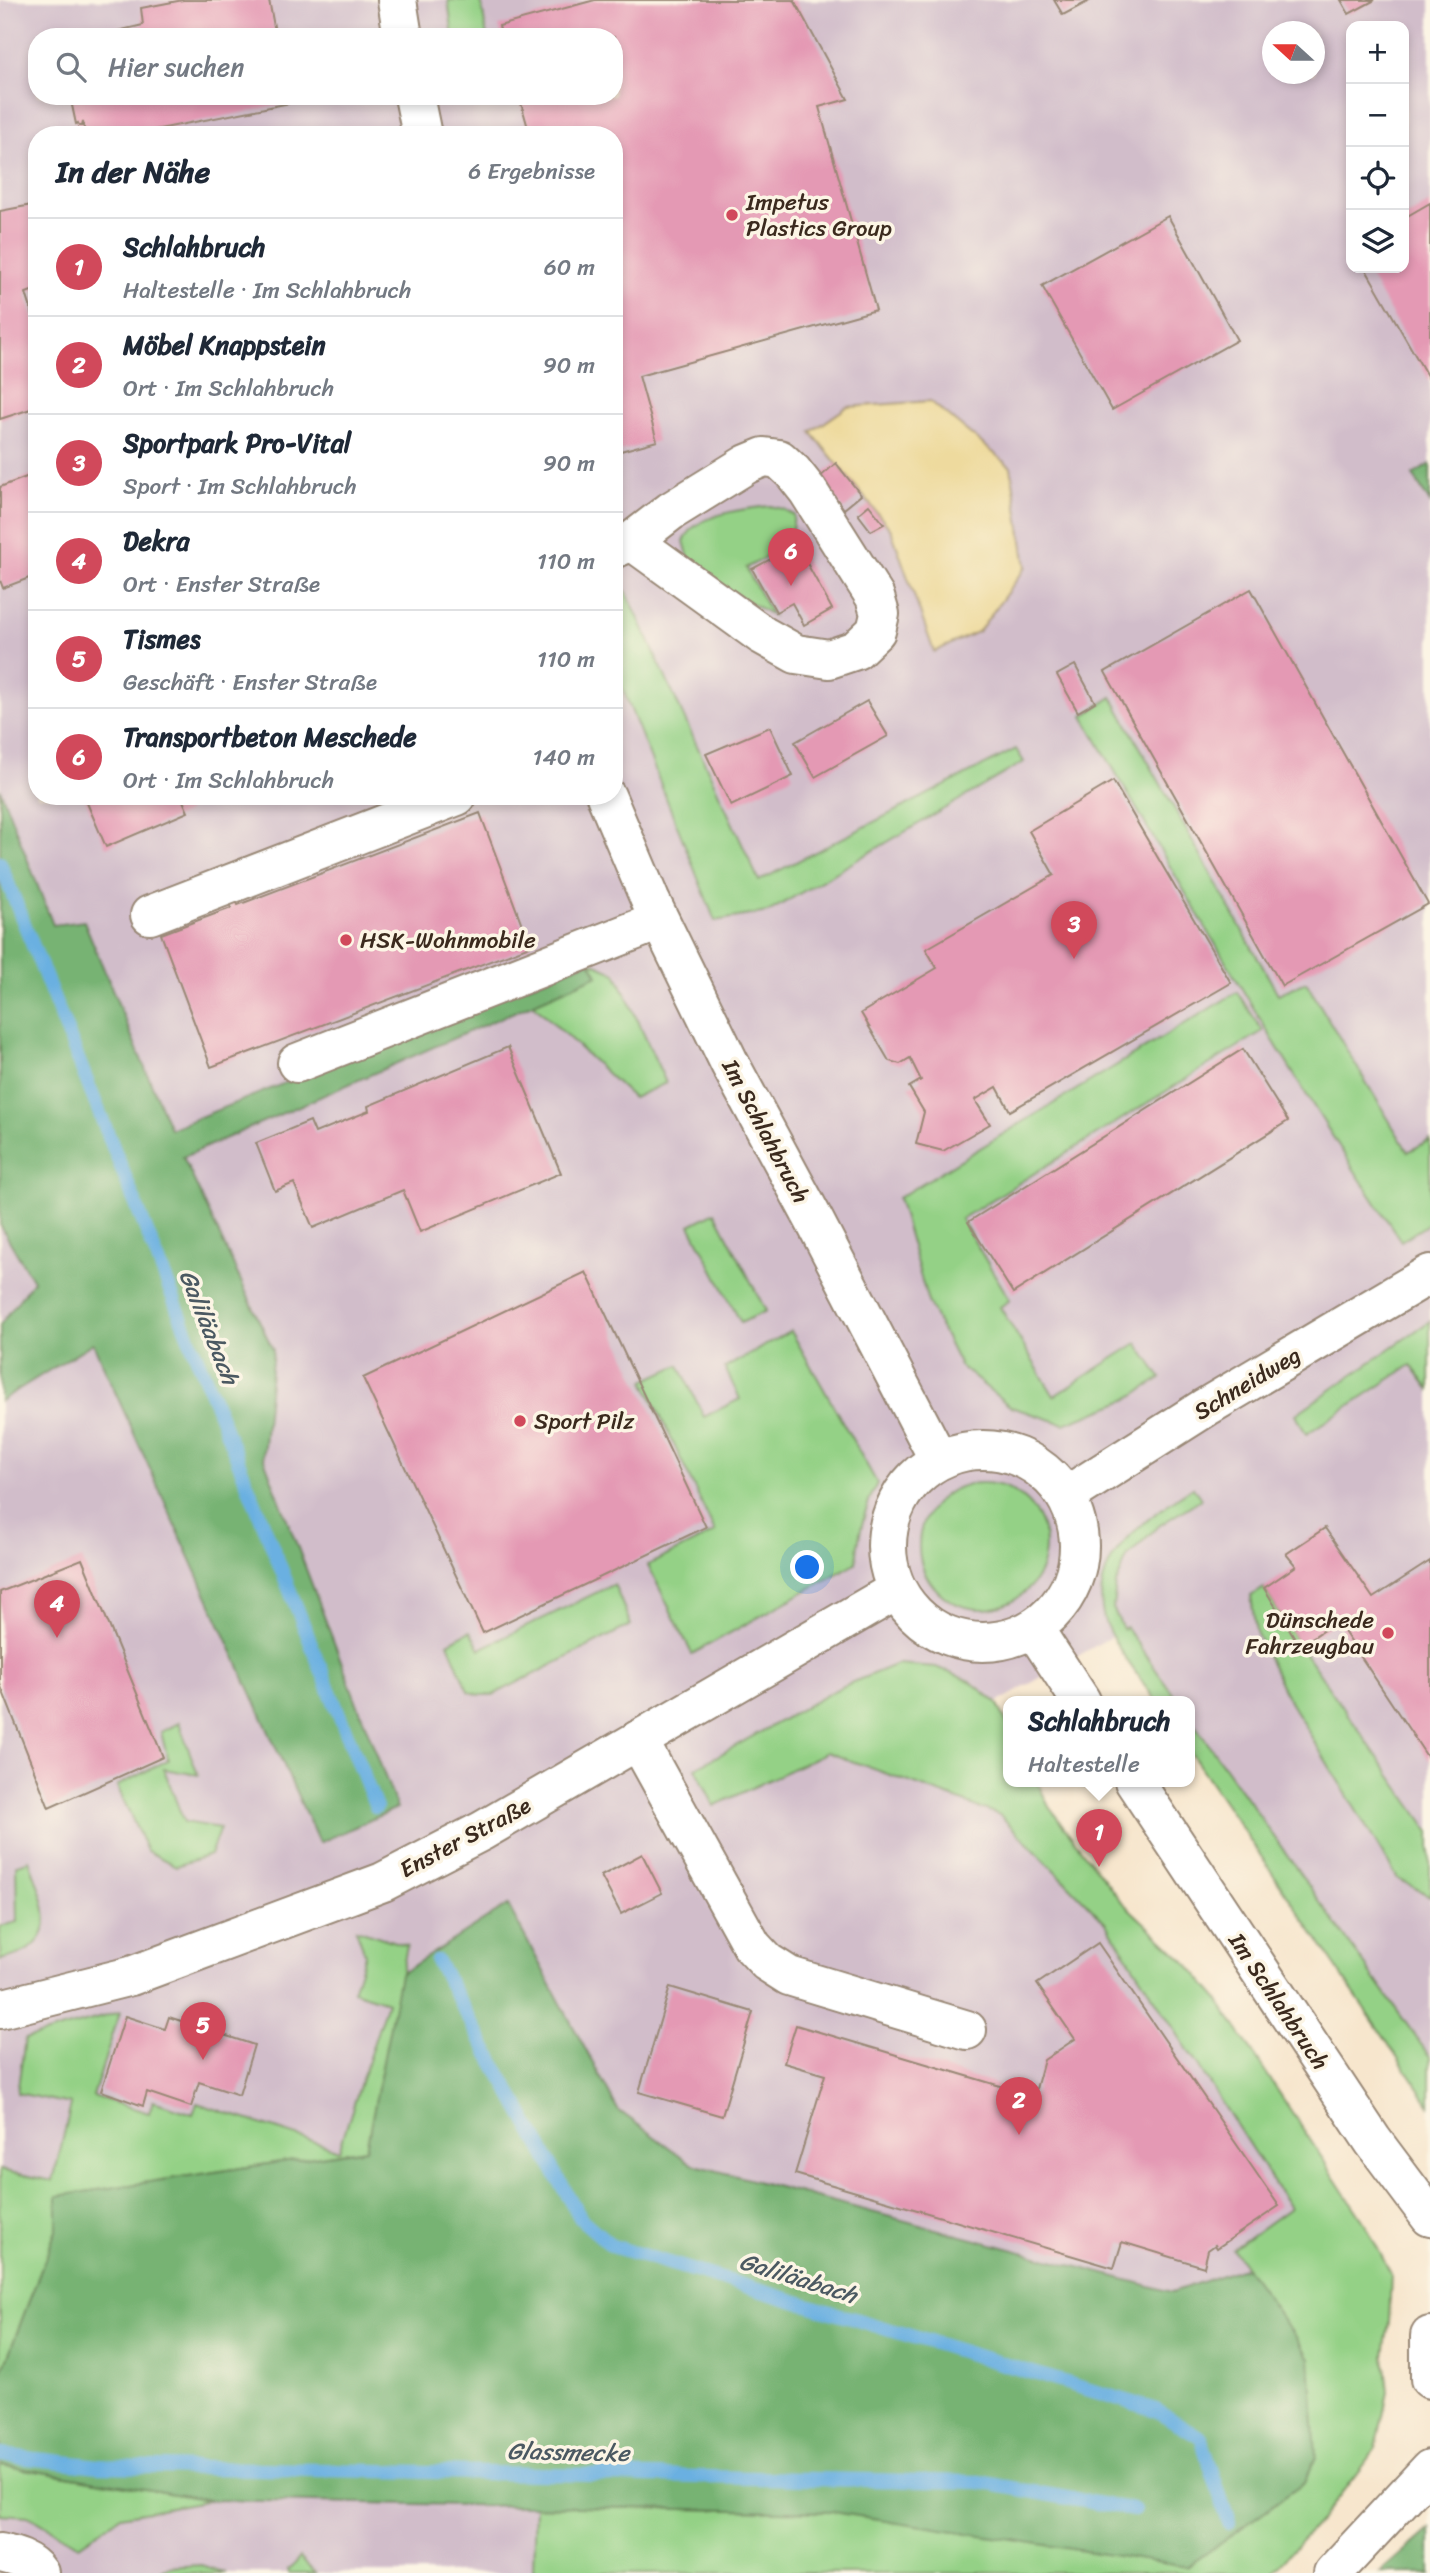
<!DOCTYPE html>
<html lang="de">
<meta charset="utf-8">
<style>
:root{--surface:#fff;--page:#f2f2f3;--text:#1f2937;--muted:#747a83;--line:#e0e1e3;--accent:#d1495b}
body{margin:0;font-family:Sriracha,sans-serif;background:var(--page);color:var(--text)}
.controls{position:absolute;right:21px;top:21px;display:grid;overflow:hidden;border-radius:14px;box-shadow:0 4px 10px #0003}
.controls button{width:63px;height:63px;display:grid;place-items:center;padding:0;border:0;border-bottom:2px solid var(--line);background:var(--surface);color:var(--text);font:35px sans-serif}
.compass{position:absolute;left:1262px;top:21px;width:63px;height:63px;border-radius:50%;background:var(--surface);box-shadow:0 4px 10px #0003;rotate:291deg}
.you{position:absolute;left:808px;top:1568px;width:24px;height:24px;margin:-18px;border:5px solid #fff;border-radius:50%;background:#1a73e8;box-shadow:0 0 0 10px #1a73e833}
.badge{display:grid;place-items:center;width:46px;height:46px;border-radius:50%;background:var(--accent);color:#fff;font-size:23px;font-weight:700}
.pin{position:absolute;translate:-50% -58px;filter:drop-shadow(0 2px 4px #0008)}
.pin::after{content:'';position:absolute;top:37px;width:24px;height:21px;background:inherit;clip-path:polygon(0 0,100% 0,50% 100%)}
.popup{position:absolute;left:1003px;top:1696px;width:192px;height:91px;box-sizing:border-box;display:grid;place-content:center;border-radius:14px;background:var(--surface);filter:drop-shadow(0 2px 5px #0005);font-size:23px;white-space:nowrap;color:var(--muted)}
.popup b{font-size:26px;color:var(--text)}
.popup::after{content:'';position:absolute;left:50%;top:100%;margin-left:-14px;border:14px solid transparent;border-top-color:var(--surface)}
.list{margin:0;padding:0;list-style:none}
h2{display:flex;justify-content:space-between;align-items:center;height:91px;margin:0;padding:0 28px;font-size:30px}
h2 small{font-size:23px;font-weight:400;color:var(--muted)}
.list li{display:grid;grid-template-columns:46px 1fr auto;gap:21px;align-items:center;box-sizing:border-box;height:98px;padding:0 28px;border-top:2px solid var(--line)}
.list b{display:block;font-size:26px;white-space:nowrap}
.list p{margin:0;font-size:23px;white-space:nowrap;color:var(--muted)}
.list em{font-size:23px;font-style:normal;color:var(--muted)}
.icon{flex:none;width:38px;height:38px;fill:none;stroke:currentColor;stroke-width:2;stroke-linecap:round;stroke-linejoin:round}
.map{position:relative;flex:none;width:1430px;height:2573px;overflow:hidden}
.search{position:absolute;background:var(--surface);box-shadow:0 4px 10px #0003;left:28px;top:28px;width:595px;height:77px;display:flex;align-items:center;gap:18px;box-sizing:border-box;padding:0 24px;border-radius:28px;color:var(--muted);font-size:26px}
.panel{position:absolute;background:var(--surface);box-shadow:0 4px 10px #0003;left:28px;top:126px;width:595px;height:679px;border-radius:28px}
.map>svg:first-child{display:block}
</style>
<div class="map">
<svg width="1430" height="2573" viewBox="0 0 1430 2573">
<rect width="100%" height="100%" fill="#fcf5e5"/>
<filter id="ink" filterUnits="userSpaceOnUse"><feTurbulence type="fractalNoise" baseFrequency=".0143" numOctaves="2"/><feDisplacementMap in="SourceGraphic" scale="14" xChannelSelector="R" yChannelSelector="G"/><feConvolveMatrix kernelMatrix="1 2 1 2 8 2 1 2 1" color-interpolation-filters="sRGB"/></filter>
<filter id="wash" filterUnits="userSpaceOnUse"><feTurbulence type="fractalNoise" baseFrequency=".00686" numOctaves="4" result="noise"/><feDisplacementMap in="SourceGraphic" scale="28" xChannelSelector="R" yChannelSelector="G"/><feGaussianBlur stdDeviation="1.57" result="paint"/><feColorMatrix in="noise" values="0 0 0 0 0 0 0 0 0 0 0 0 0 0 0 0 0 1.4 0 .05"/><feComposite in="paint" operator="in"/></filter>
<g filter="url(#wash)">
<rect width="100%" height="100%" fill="#f7e6cd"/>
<path fill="#d1bdca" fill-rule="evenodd" d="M0 0H1430V2057L1190 1718V1701H1178L1126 1628 997 1703 970 1681 897 1664 841 1687 736 1745 715 1805 827 1752 1000 1815 1105 1922 1290 2208 1233 2249 1310 2358 1084 2573H0ZM1351 26H1404V268H1351ZM1272 32H1314V74H1272ZM37 37H614V96H37ZM37 135H614V796H37Z"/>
<g fill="#94d186" stroke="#687e52" stroke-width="2">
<path d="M448 0H481L487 37H453Z"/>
<path d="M770 506 783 509 794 515 790 544 746 568 772 615 697 572 689 559 684 541C687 536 690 530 694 527 714 512 746 509 770 506Z"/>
<path d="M626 591 759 881 1016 749 1024 762 768 912 715 921 614 667V596Z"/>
<path d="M1112 697 1278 994 1306 982 1408 1152 1430 1140V1223L1401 1241C1287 1072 1185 893 1083 716Z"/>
<path d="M590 961 616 973 666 1083 633 1098 532 1003 597 975Z"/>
<path d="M1237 992 1263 1031 961 1219 1010 1300 1000 1307 1054 1396 1137 1343 1161 1378 1126 1400 1064 1424 1011 1407 960 1366 928 1302 898 1198Z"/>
<path d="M715 1212 766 1311 741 1323 690 1225Z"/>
<path d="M1430 1321V1390L1411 1365 1306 1434 1296 1414Z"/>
<path d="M791 1331 877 1483C864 1510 858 1534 856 1563L692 1654 648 1565 715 1532 644 1381 679 1365 704 1417 740 1399 725 1368Z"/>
<circle cx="982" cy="1546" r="63"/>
<path d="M1193 1487 1201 1499 1157 1527 1127 1557 1116 1584 1113 1608 1123 1629 1126 1627 1178 1701H1156C1141 1679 1111 1642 1104 1619 1087 1555 1149 1518 1193 1487Z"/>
<path d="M614 1584 631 1625 493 1695H480L468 1691 448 1643 470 1631 480 1649Z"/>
<path d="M1264 1588 1300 1646 1430 1832V1896L1398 1879 1284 1692 1256 1632 1251 1596Z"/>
<path d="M897 1664 936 1667 970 1681 997 1703 1008 1725V1781H1037L1049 1807 1120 1900 1187 1963 1217 1998 1364 2222 1391 2274 1389 2322 1384 2355 1388 2392 1376 2448 1321 2520 1271 2573H550L533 2570 535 2506 833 2512 1310 2358 1233 2249 1290 2208 1105 1922 1000 1815 827 1752 714 1806 696 1768 841 1687Z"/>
<path d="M1190 1718 1430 2057V2105L1190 1752Z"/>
<path d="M179 1723 198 1775 164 1769 184 1822 220 1828 210 1855 176 1866 147 1851 117 1786 168 1760 161 1732Z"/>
<path d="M29 1860C46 1906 66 1946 0 1960V1926L17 1922 16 1865Z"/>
<path d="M356 1929 407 1946 366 2149 58 2196 57 2228 0 2377V2170L53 2181 71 2104 17 2093 25 2039 120 2012 93 2096 149 2113 153 2101 193 2114 197 2103 339 2150 387 2002 353 1991 365 1954Z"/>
<path d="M0 2465 211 2500 121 2516 79 2545 28 2516 0 2514Z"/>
<path d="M300 2558 315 2573H289L288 2569Z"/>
<path d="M201 2565 225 2573H152L168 2567Z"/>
</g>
<g fill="#77b373" stroke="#596e48" stroke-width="2">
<path d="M1430 464V503L1413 475Z"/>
<path d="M0 789 53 925 84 921 170 1129 590 961 598 975 183 1157 273 1350 263 1456 397 1808 319 1843 93 1343 0 1401V1325L33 1281 0 1225Z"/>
<path d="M508 1905 618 2110 692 2164 1172 2292 1246 2267 1310 2358 1316 2457 1304 2483 1187 2567 833 2512 211 2500 0 2465V2377L57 2228V2196L366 2149 400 1974Z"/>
<path d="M1430 2529V2573H1380Z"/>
</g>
<path fill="#eeda9e" stroke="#94825e" stroke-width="2" d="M930 401 1011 467 1026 567 979 631 934 652 891 530 811 432 847 407Z"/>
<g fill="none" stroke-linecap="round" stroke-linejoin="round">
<g stroke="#6ab0e1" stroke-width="14">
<path d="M0 863 376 1807"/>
<path d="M437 1961 581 2219 612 2246 1156 2410 1201 2438 1229 2523"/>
<path d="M0 2455 99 2466 979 2482 1134 2510"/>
</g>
</g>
<g id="blocks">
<g fill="#e499b4">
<path d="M183 0H269L276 37H92L143 25 141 8Z"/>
<path d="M595 0H794L848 99 819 107 876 310 639 376 657 441 617 452 614 440V271H617L614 262V135H530L519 96H614V37H502L499 26Z"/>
<path d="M1054 0H1091L1063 15Z"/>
<path d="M1341 0H1375L1349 14Z"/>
<path d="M70 96H288L290 103 129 135H85L83 122 82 126H79L78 123 76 124Z"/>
<path d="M1430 203V381L1365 268H1404V218Z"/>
<path d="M37 204V289L26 293 37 328V407L0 419V211Z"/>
<path d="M1168 216 1237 340 1112 410 1042 286Z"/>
<path d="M836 463 861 495 844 509 819 478Z"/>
<path d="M37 473V575L3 588 0 580V487Z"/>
<path d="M869 505 884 524 871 531 858 514Z"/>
<path d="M797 545 832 609 804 625 792 603 776 612 752 569Z"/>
<path d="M1251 589 1428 904 1282 986 1105 672Z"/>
<path d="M1075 665 1095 702 1078 712 1057 675Z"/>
<path d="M867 701 888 736 815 777 795 742Z"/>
<path d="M770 727 793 776 731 806 706 754Z"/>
<path d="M1113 781 1231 983 1010 1111 997 1087 975 1100 990 1124 943 1151 916 1144 924 1112 909 1087 921 1080 910 1058 900 1064 889 1061 861 1013 937 968 926 949 1054 875 1029 831Z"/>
<path d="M84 796H181L188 812 106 847Z"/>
<path d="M480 813 530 946 211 1067 161 934 231 908 230 903 236 900 238 905Z"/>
<path d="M508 1047 561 1173 420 1232 403 1190 313 1228 294 1183 275 1191 256 1143 310 1121 315 1133 369 1111 368 1106Z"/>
<path d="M1243 1049 1288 1121 1013 1293 968 1222Z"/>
<path d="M586 1272 706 1527 483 1633 363 1378Z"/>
<path d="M1325 1528 1373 1598 1430 1561V1761L1337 1621 1300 1646 1264 1588 1296 1566 1286 1554Z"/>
<path d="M82 1559 163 1757 49 1808 0 1684V1592Z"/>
<path d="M642 1854 662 1893 621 1914 601 1876Z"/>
<path d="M1098 1943 1279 2206 1217 2248 1215 2245 1208 2250 1204 2267 1122 2242 1114 2268 795 2174 825 2075 784 2063 796 2025 1034 2096 1044 2060 1075 2039 1037 1984Z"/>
<path d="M670 1987 753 2012 722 2116 639 2092Z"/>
<path d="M125 2016 165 2029 169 2017 254 2045 239 2095 199 2082 191 2107 147 2092 143 2106 101 2091Z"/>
</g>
</g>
</g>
<g filter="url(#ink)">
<use href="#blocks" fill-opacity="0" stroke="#998876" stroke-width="2"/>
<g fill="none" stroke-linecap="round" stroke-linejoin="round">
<g stroke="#998876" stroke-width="42">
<g id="minor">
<path d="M397 0 403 37"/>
<path d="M414 96 422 135"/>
<path d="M614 549 632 541 671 511 747 464 764 457 779 459 793 472 808 491 875 597 880 614 876 631 856 650 829 659 796 654 762 635 632 541"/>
<path d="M606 796 650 900 730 1064 813 1218 939 1460"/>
<path d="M150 915 457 796"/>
<path d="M297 1063 659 921"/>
<circle cx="983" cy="1546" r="96"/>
<path d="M1066 1496 1206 1407 1430 1274"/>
<path d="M1034 1629 1081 1701"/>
<path d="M638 1740 752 1946 767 1962 789 1976 967 2030"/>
<path d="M1134 1781 1373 2141 1430 2217"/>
<path d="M0 2009 131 1976 383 1882 482 1831 897 1590"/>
<path d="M0 2553C14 2556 30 2560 39 2573"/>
</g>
</g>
<g stroke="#998876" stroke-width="42">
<g id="major">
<path d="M1430 2336V2379"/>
<path d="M1333 2573 1430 2469"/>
</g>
</g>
<use href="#minor" stroke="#fff" stroke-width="38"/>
<use href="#major" stroke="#fff" stroke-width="38"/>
</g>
</g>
<g fill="#d1495b" stroke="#fcf5e5" stroke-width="2.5">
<circle cx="732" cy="215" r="7"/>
<circle cx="346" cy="940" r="7"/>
<circle cx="520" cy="1421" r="7"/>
<circle cx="1388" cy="1633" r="7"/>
</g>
<g text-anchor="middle" stroke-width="7" stroke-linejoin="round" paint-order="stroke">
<g font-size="23" fill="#3b2a1e" stroke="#fcf5e5" text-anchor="start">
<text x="746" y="210">Impetus<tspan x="746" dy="26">Plastics Group</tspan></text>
<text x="360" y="948">HSK-Wohnmobile</text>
<text x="534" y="1429">Sport Pilz</text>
<text x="1374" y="1628" text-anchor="end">Dünschede<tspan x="1374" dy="26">Fahrzeugbau</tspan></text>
</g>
<g font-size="23" fill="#3b2a1e" stroke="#fcf5e5">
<text transform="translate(766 1131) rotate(62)" y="8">Im Schlahbruch</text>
<text transform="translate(1247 1383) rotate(-31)" y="8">Schneidweg</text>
<text transform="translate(465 1837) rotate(-28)" y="8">Enster Straße</text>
<text transform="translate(1279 2001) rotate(56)" y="8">Im Schlahbruch</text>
</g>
<g font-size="24" font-style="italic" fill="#4b5962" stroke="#fcf5e5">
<text transform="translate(209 1327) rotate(68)" y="8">Galiläabach</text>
<text transform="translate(798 2278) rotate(17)" y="8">Galiläabach</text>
<text transform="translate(568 2452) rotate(1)" y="8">Glassmecke</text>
</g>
</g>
</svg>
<div class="controls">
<button>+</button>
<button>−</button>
<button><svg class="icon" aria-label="locate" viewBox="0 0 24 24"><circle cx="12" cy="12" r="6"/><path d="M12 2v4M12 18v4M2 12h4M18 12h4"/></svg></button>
<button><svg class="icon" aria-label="layers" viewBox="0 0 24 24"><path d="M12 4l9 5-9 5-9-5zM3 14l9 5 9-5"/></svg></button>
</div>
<svg class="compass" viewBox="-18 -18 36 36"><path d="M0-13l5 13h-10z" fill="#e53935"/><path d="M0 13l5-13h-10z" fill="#747a83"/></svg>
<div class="you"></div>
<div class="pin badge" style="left:1099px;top:1867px">1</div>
<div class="popup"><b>Schlahbruch</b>Haltestelle</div>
<div class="pin badge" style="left:1019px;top:2135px">2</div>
<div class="pin badge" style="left:1074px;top:959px">3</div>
<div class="pin badge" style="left:57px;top:1638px">4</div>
<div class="pin badge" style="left:203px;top:2060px">5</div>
<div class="pin badge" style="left:791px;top:586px">6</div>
<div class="search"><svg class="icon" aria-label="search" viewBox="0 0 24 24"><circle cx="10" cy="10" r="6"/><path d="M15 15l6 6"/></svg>Hier suchen</div>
<section class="panel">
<h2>In der Nähe<small>6 Ergebnisse</small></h2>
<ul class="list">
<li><span class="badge">1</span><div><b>Schlahbruch</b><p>Haltestelle · Im Schlahbruch</p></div><em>60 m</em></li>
<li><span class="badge">2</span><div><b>Möbel Knappstein</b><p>Ort · Im Schlahbruch</p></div><em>90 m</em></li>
<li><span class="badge">3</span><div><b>Sportpark Pro-Vital</b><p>Sport · Im Schlahbruch</p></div><em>90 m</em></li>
<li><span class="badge">4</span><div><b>Dekra</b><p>Ort · Enster Straße</p></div><em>110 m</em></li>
<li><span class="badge">5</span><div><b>Tismes</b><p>Geschäft · Enster Straße</p></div><em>110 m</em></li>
<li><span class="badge">6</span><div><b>Transportbeton Meschede</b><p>Ort · Im Schlahbruch</p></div><em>140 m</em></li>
</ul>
</section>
</div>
